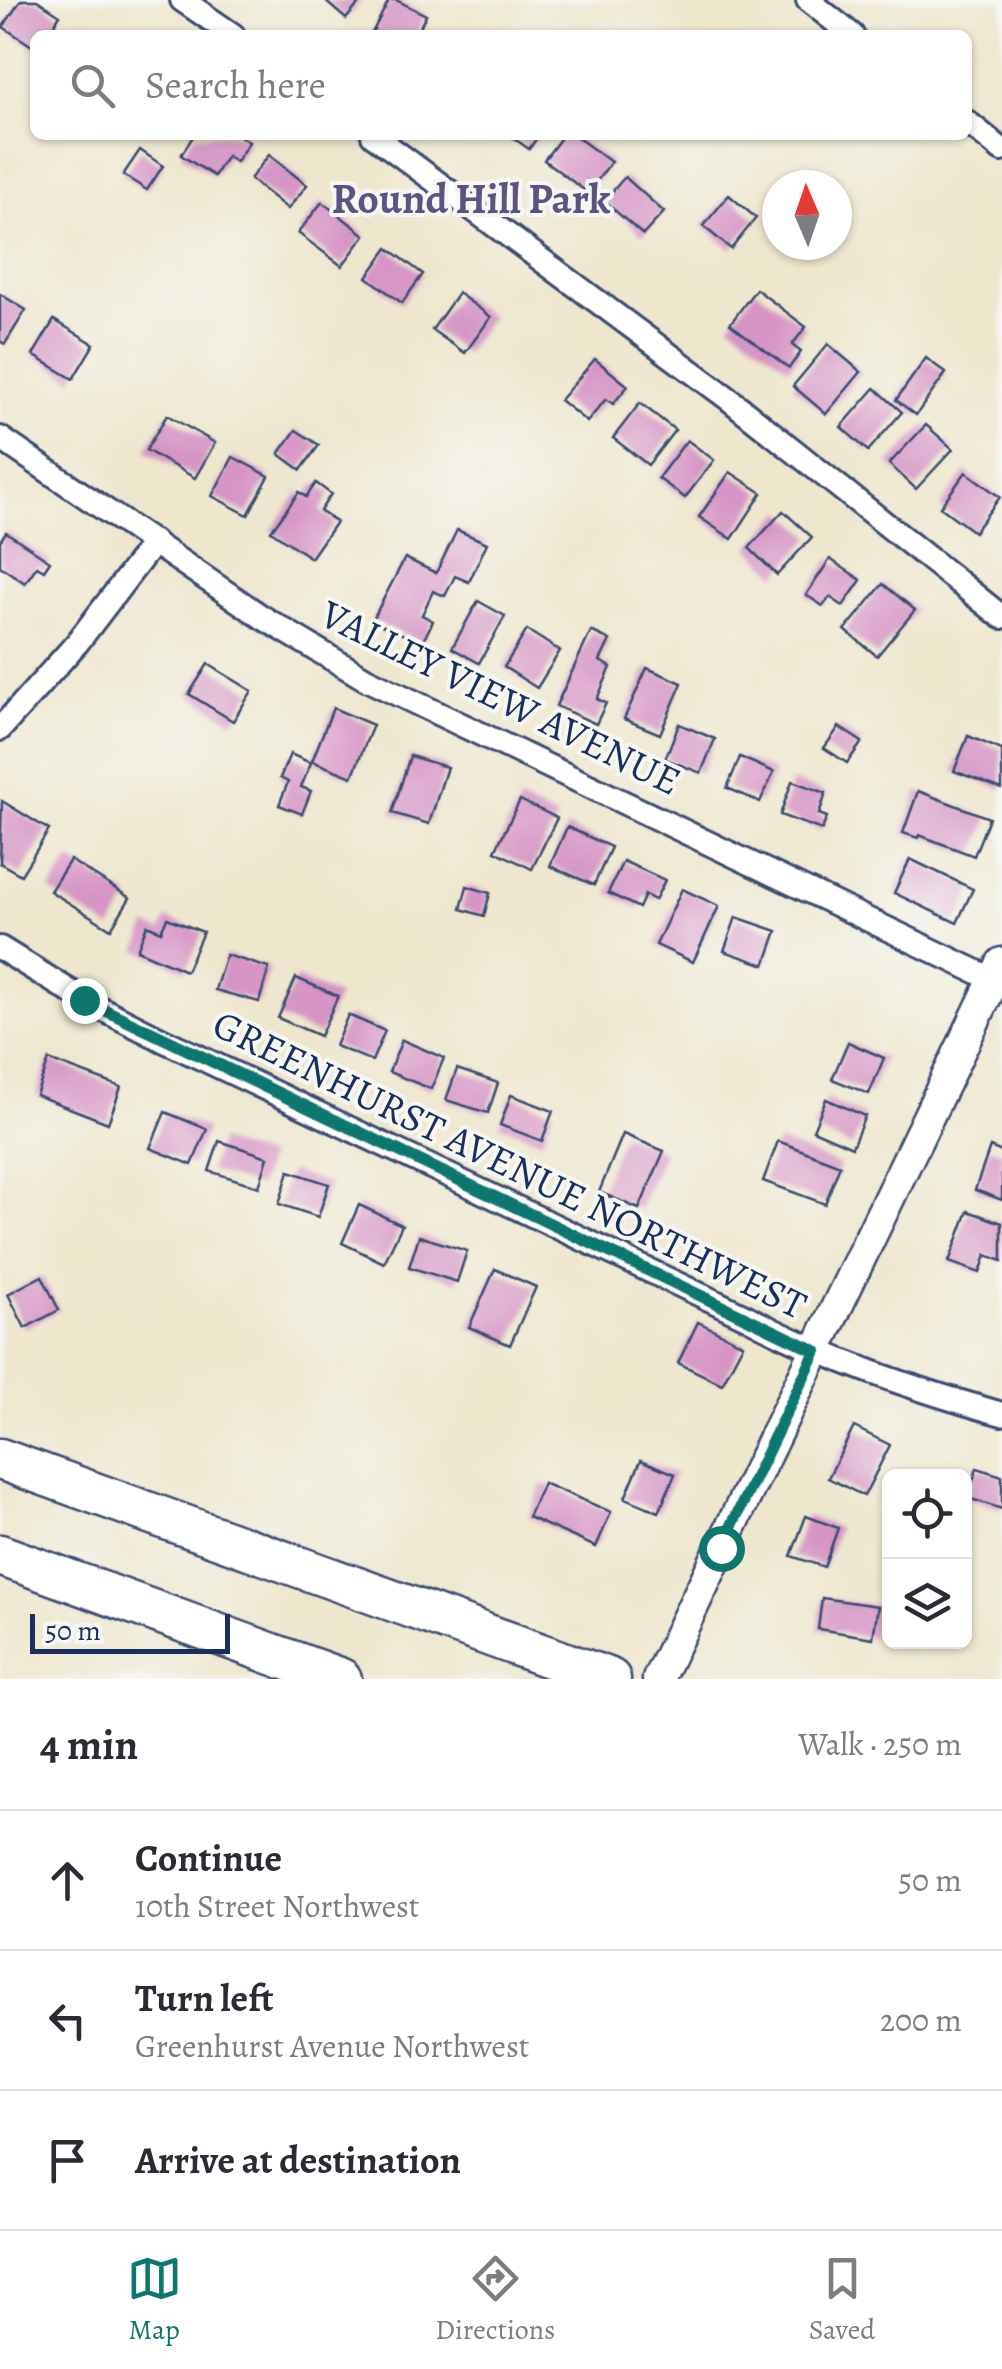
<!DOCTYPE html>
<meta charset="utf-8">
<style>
:root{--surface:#fff;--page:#f7f7f7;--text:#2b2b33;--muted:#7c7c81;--line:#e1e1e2;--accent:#0f766e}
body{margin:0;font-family:Alegreya,serif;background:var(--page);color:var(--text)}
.controls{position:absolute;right:30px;bottom:30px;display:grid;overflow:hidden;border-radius:15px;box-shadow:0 2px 8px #0004}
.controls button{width:90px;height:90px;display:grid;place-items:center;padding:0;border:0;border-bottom:2px solid var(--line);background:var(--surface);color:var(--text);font:50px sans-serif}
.compass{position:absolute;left:762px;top:170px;width:90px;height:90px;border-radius:50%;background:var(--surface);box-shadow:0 2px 8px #0004;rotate:358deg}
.scale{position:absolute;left:30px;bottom:25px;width:200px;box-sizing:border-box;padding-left:10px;border:5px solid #1b2f5e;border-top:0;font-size:28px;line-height:35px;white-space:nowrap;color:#1b2f5e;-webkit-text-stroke:8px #f6f6f2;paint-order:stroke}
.stop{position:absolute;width:30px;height:30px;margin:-22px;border:8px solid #0f766e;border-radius:50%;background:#fff}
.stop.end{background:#0f766e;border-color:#fff;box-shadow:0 2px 10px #0008}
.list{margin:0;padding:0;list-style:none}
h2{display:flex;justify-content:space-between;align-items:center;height:130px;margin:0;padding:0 40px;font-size:42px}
h2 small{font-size:32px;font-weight:400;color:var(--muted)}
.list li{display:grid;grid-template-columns:65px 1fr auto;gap:30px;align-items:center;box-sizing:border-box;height:140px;padding:0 40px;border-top:2px solid var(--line)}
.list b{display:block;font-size:38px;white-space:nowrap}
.list p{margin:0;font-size:32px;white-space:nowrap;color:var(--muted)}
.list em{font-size:32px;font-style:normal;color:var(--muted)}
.icon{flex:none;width:55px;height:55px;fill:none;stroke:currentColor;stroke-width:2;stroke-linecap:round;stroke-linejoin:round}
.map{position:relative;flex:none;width:1002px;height:1679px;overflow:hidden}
.search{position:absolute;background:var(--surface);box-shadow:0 2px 8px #0004;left:30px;right:30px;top:30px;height:110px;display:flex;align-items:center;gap:25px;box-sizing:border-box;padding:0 35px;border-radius:15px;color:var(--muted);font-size:38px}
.sheet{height:550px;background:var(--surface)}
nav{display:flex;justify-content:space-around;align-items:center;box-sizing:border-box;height:140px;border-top:2px solid var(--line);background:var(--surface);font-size:28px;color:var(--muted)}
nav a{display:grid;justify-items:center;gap:5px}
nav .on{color:var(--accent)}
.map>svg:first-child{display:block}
</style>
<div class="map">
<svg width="1002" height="1679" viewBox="0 0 1002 1679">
<rect width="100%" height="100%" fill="#f6f6f2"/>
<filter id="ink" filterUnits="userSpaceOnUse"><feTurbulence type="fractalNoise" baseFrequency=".01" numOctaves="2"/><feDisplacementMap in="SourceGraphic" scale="20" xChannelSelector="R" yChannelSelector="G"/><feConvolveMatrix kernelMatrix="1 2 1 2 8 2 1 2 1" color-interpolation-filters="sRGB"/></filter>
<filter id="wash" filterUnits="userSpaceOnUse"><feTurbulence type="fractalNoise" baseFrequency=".0048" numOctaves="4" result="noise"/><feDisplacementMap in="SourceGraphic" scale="40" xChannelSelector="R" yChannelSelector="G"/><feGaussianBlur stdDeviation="2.25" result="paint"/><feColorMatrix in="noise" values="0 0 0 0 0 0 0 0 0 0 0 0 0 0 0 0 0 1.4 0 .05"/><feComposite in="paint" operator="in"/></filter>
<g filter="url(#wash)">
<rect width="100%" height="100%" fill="#eee6cd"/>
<g id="blocks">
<g fill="#d695c5">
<path d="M21 0H37L60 15 47 35H35V48L3 27Z"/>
<path d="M324 0H362L346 19Z"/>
<path d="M389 0H396L426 15 416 35H371Z"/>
<path d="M194 135H238L249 142 236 162 227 156 214 176 181 155Z"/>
<path d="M509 135H539L529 149Z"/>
<path d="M563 135H574L611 162 588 193 544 160Z"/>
<path d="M140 150 163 166 147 190 123 175Z"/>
<path d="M269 155 307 185 288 209 250 179Z"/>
<path d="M625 177 664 212 643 235 604 201Z"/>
<path d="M729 195 756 218 731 249 703 226Z"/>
<path d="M322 202 365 235 342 266 298 233Z"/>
<path d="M388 248 423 274 402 303 367 277Z"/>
<path d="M756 289 806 327 792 345 801 352 789 368 730 324Z"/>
<path d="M458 293 491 317 465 353 432 330Z"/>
<path d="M0 294 26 310 5 344 0 341Z"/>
<path d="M54 320 94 344 73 379 33 355Z"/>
<path d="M828 344 861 372 826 414 793 386Z"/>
<path d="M926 358 946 373 916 415 896 400Z"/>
<path d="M595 359 628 386 613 404 606 399 587 422 560 400Z"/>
<path d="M875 388 902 412 868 451 841 427Z"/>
<path d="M640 403 675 430 648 465 613 438Z"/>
<path d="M167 415 215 443 195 478 146 450Z"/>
<path d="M926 425 953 449 916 489 889 464Z"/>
<path d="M296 430 319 445 301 470 279 454Z"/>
<path d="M687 440 714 460 685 498 658 478Z"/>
<path d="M233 457 269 476 248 515 212 496Z"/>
<path d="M730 472 762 493 732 539 699 517Z"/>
<path d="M966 472 1000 497 974 532 940 507Z"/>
<path d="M316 483 331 494 320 511 336 522 311 558 271 531 299 492 306 497Z"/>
<path d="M783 511 812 537 777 575 749 548Z"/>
<path d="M457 530 487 543 469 582 455 576 445 596 433 591 422 615 433 621 422 643 372 621 405 558 436 573Z"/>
<path d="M6 532 50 561 44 570 37 566 25 583 0 566V541Z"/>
<path d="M830 559 861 580 843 606 830 597 823 606 806 595Z"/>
<path d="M883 584 915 610 877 656 845 630Z"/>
<path d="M478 601 505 616 479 663 452 648Z"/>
<path d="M527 630 560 651 537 688 504 667Z"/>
<path d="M591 631 610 640 600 661 611 667 597 699 606 703 596 724 556 706Z"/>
<path d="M208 664 252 691 233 721 189 694Z"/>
<path d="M647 668 682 683 660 734 624 719Z"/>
<path d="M333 708 373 725 352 777 312 761Z"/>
<path d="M679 724 715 739 701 773 665 759Z"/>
<path d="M839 727 862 742 847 763 824 748Z"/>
<path d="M968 736 1002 750V789L954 771Z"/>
<path d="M290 754 311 763 301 787 311 791 302 814 279 805 288 782 280 778Z"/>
<path d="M410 756 447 767 429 824 392 813Z"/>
<path d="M740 757 774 772 760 802 727 788Z"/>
<path d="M792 781 826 793 819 814 827 817 822 830 780 815Z"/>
<path d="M918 791 989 818 974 856 919 835 918 838 903 833Z"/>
<path d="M520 800 557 818 532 869 495 851Z"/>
<path d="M2 801 49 830 21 875 0 863Z"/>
<path d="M567 827 611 847 594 885 550 866Z"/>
<path d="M910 859 973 889 957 923 894 893Z"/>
<path d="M70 860 130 898 111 929 50 891Z"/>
<path d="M623 861 665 880 655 900 645 895 639 908 608 893Z"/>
<path d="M467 886 490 893 484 916 461 909Z"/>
<path d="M682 889 719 906 693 962 656 945Z"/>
<path d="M736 917 777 931 765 965 724 951Z"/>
<path d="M167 918 203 932 186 971 137 950 147 925 161 931Z"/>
<path d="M226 955 269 968 259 1002 215 990Z"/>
<path d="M296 978 338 996 320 1036 278 1018Z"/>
<path d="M348 1015 385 1031 372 1061 335 1046Z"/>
<path d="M402 1040 444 1058 431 1089 389 1072Z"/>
<path d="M848 1042 884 1058 869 1094 832 1079Z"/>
<path d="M49 1060 121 1087 108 1123 36 1095Z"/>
<path d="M457 1069 498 1083 488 1113 446 1100Z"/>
<path d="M511 1095 553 1111 542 1141 500 1125Z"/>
<path d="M826 1099 865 1116 852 1147 813 1130Z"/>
<path d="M165 1112 207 1129 192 1165 150 1148Z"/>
<path d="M623 1134 664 1151 639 1209 599 1192Z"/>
<path d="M219 1141 268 1157 259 1187 209 1171Z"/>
<path d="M778 1141 840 1165 825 1204 763 1181Z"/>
<path d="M990 1147 1002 1152V1200L975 1190Z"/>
<path d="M289 1171 329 1184 318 1217 279 1204Z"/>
<path d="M359 1205 402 1225 384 1263 342 1243Z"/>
<path d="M968 1211 1002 1223V1261L986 1255 980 1273 949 1262Z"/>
<path d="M419 1236 467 1251 457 1282 409 1267Z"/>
<path d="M495 1269 536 1287 510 1345 469 1327Z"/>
<path d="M42 1276 59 1310 25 1328 8 1294Z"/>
<path d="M698 1322 743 1344 722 1384 678 1363Z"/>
<path d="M854 1427 890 1445 864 1496 828 1478Z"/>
<path d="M641 1460 675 1474 659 1512 625 1498Z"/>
<path d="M977 1468 1002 1476V1509L968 1498Z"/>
<path d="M543 1483 611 1512 596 1547 528 1517Z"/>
<path d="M806 1516 838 1528 824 1567 791 1556Z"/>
<path d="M822 1598 878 1606 873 1638 818 1629Z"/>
</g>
</g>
</g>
<g filter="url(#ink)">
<use href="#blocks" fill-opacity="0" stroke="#3b4a6f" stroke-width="2.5"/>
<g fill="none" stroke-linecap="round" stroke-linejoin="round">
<g stroke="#3b4a6f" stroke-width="28">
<g id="minor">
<path d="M182 0 233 35"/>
<path d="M808 0 852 35"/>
<path d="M967 122 1002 150"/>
<path d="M373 135 729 399 1002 617"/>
<path d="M0 438 262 617 366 679 994 980"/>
<path d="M0 729 77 643 154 542"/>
<path d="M0 948 84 1000 161 1039 747 1317C828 1360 914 1389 1002 1414"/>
</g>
</g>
<g stroke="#3b4a6f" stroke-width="35">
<path id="secondary" d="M658 1679 1002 963"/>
</g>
<g stroke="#3b4a6f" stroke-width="45">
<g id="motorway">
<path d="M0 1459 610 1679"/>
<path d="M0 1555 341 1679"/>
</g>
</g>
<use href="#minor" stroke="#fff" stroke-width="22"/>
<use href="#secondary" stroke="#fff" stroke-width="30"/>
<use href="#motorway" stroke="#fff" stroke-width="40"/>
</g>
</g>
<g fill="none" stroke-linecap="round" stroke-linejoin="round" filter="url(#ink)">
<path stroke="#0f766e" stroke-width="12" d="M84 1000 816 1351 721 1548"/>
</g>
<g text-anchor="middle" stroke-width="8" stroke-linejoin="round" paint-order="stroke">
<g font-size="40" fill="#1b2f5e" stroke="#f6f6f2">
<text transform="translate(501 697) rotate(26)" y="14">VALLEY VIEW AVENUE</text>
<text transform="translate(510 1164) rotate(26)" y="14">GREENHURST AVENUE NORTHWEST</text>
</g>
<g font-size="42" font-weight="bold" fill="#5c5382" stroke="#f6f6f2">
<text x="471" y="213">Round Hill Park</text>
</g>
</g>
</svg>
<div class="controls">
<button><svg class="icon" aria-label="locate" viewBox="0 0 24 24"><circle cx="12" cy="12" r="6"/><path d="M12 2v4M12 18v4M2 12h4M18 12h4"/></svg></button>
<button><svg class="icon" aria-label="layers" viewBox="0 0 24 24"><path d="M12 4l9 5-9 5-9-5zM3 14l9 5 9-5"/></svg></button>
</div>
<svg class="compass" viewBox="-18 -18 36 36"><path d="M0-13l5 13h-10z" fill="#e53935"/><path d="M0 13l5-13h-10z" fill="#7c7c81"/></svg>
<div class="scale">50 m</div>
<div class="stop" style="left:721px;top:1548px"></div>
<div class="stop end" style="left:84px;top:1000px"></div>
<div class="search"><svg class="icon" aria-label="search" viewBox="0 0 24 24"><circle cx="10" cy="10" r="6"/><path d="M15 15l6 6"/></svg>Search here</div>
</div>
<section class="sheet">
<h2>4 min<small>Walk · 250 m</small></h2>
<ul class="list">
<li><svg class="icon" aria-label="ahead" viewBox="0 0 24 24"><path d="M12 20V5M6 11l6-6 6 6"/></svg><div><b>Continue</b><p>10th Street Northwest</p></div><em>50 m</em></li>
<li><svg class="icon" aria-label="left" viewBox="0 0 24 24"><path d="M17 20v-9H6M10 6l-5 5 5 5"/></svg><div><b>Turn left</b><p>Greenhurst Avenue Northwest</p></div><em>200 m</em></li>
<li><svg class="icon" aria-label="arrive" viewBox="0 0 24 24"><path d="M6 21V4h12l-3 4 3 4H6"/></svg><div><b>Arrive at destination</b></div></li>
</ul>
</section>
<nav>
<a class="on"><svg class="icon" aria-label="map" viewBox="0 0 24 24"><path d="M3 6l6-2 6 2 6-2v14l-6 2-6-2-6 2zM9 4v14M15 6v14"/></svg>Map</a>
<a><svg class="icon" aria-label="directions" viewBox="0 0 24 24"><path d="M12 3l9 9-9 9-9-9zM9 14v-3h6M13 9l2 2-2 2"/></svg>Directions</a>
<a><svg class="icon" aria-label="saved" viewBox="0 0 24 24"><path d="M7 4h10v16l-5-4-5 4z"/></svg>Saved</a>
</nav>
